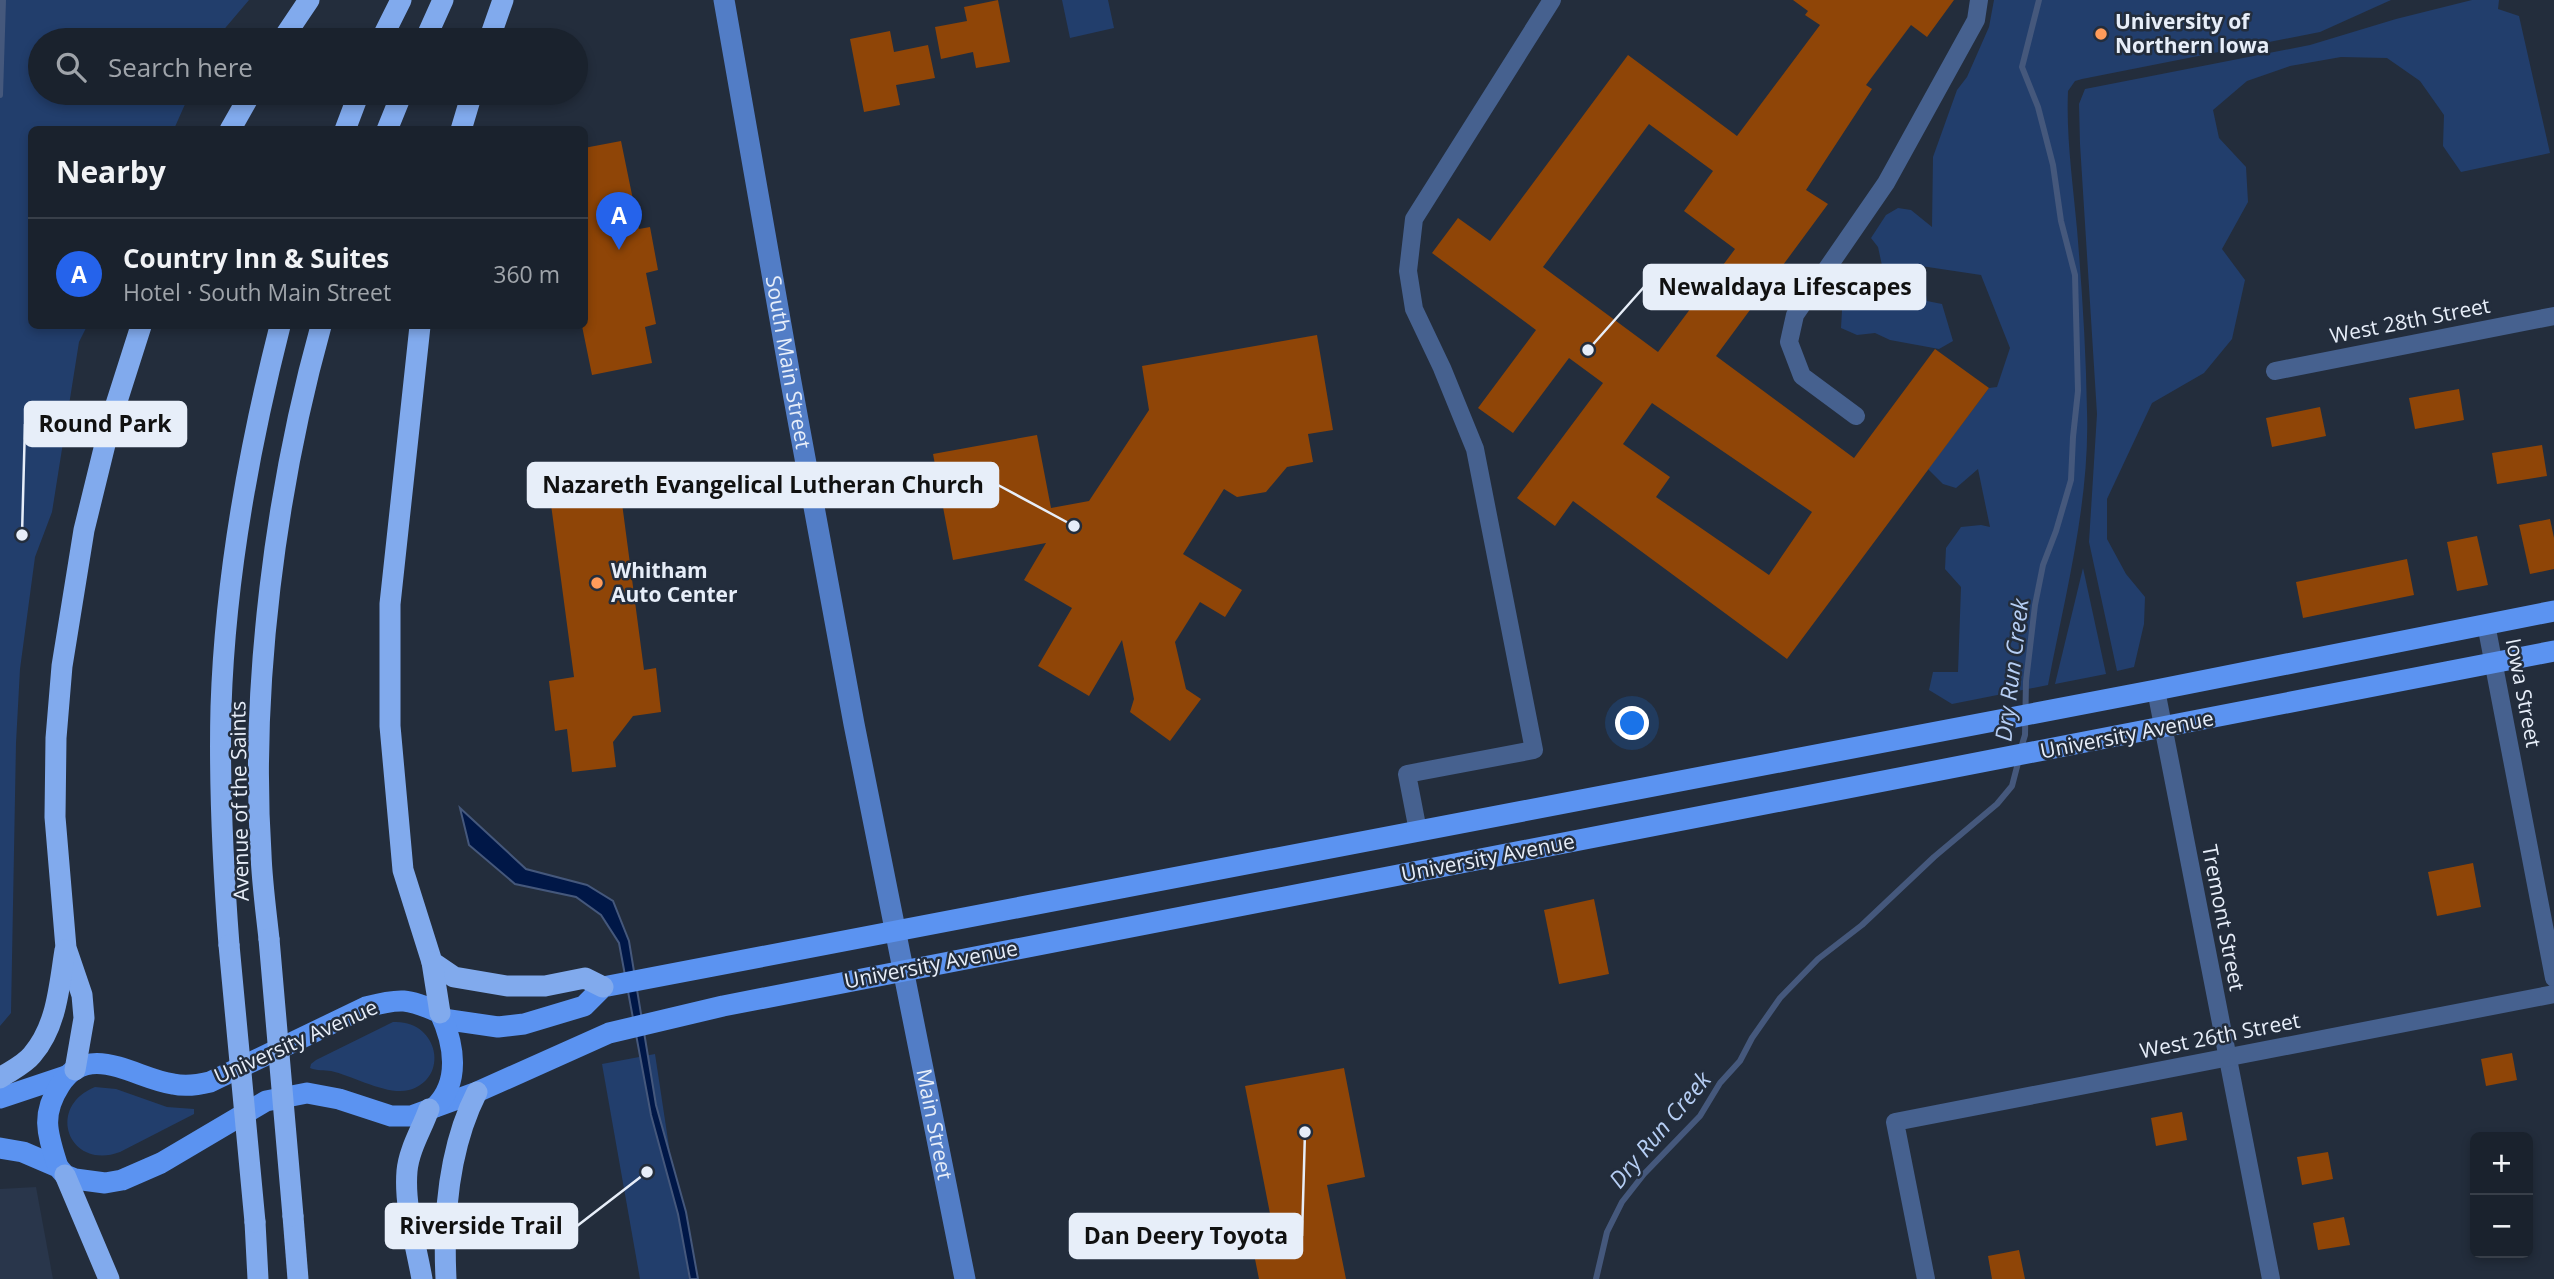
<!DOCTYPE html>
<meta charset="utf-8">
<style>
:root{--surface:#1a222d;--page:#232a35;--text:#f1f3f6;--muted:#9fa4aa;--line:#383f49;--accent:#2563eb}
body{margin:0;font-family:"Open Sans",sans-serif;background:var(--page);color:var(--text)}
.controls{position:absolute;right:21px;bottom:21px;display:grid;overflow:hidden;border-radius:10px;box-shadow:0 4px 10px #0003}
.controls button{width:63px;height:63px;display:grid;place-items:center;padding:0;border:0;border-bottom:2px solid var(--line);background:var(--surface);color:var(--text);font:35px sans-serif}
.you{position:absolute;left:1633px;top:724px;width:24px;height:24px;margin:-18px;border:5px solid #fff;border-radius:50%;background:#1a73e8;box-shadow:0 0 0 10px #1a73e833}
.badge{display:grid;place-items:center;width:46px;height:46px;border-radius:50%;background:var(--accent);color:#fff;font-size:23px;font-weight:700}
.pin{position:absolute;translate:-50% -58px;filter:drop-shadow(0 2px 4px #0008)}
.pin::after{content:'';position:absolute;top:37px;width:24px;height:21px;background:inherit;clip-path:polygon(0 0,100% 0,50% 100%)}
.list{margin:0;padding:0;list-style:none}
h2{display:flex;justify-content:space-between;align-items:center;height:91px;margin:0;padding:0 28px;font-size:30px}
h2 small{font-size:23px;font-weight:400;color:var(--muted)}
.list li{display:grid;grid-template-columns:46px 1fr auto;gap:21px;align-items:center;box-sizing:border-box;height:112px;padding:0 28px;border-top:2px solid var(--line)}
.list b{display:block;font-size:26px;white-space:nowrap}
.list p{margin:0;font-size:23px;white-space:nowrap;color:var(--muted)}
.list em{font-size:23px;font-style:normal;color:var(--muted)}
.icon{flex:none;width:38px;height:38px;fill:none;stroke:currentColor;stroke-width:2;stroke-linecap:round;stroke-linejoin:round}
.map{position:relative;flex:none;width:2554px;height:1279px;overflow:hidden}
.search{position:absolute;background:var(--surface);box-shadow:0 4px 10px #0003;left:28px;top:28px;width:560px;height:77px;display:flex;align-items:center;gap:18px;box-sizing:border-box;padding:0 24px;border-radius:38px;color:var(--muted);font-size:26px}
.panel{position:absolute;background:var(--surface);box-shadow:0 4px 10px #0003;left:28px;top:126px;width:560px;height:203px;border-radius:10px}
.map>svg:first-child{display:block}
</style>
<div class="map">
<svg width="2554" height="1279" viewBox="0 0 2554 1279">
<rect width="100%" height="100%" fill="#232d3c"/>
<path fill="#29364b" d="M36 1187 53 1279H0V1189Z"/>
<g fill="#223e6c">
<path d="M0 0H249L215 40H40V93H190L174 129 32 130V326H87L79 342 52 512 35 557 20 669 16 743 11 1013 0 1026Z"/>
<path d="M1062 0H1108L1114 28 1070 38Z"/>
<path d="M1994 0H2391L2320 32 2082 79 2075 81 2068 91C2066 137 2073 184 2077 229 2082 289 2086 350 2087 411 2090 502 2065 595 2048 685L1952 704 1929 690 1933 672H1958L1961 587 1945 569 1946 548 1961 527 1981 525 1990 527 1978 469 1956 488 1943 484 1928 469 1989 388 1997 387 2010 348 1981 275 1921 266 1927 301 1942 304 1953 341 1939 349 1890 340 1875 333 1857 335 1841 328 1843 293 1858 282 1874 279 1883 270 1878 247 1871 238 1886 215 1898 208 1911 210 1932 227 1933 157 1957 90 1967 77 1989 27Z"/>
<path d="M2472 0H2499L2498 9 2519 16 2550 153 2461 172 2443 146 2444 115 2420 81 2387 58 2341 57 2290 66 2247 81 2213 110 2219 138 2246 167 2248 202 2222 249 2245 280 2232 339 2204 373 2152 403 2107 499V539L2126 574 2145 597 2144 624 2134 667 2117 671 2089 542 2097 414 2080 144 2079 104 2085 89 2310 45 2396 19Z"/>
<path d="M2083 568 2106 674 2055 684Z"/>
<path d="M393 1022C438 1019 451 1078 409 1090 388 1096 353 1076 331 1071 324 1070 317 1071 310 1068L311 1064 316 1060Z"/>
<path d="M655 1054 689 1279H640L602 1064Z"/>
<path d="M95 1087 116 1089 167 1107 194 1109V1114L120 1152C69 1171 45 1107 95 1087Z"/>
</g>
<path fill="#001747" stroke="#45587c" stroke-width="2" d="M460 808 526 869 587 885 613 901 629 941 656 1105 686 1212 698 1279H690L678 1214 651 1115 619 943 601 915 576 897 515 884 469 845Z"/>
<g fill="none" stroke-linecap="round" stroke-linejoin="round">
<g stroke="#45587c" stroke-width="6">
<path d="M0 95 3 0"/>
<path d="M2021 748 2025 735 2026 681 2035 605 2043 565 2056 531 2071 480 2073 437 2078 391 2075 275 2061 221 2053 165 2038 107 2022 67 2039 0"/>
<path d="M1596 1279 1607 1232 1622 1202 1644 1174 1700 1116 1720 1083 1740 1061 1752 1038 1780 998 1818 959 1862 925 1934 857 1997 804 2012 786 2019 759"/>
</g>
</g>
<g fill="#8f4507" fill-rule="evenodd">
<path d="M998 0 1010 62 976 68 973 52 941 59 935 27 967 21 964 7Z"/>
<path d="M1793 0H1954L1927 37 1911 25 1866 85 1872 89 1806 190 1828 204 1716 356 1854 458 1935 349 1989 388 1787 659 1573 501 1555 526 1517 498 1603 383 1569 358 1513 433 1478 408 1536 330 1432 253 1458 218 1490 241 1628 55 1737 136 1820 25 1805 15 1808 11ZM1649 124 1713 171 1684 211 1735 249 1658 352 1543 267ZM1652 403 1812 512 1769 575 1656 497 1670 477 1623 444Z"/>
<path d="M890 31 894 52 928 45 935 78 896 85 900 105 864 112 850 39Z"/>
<path d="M621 141 639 229 650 227 658 270 646 273 656 324 645 327 652 363 592 375 582 326H584V148Z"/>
<path d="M1317 335 1333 430 1308 434 1313 462 1287 467 1266 492 1237 497 1224 489 1183 554 1242 590 1225 617 1200 602 1175 642 1186 689 1201 699 1170 741 1130 712 1134 699 1122 640 1089 696 1038 666 1072 608 1024 580 1046 543 953 560 933 454 1037 435 1051 508 1089 501 1149 410 1142 366Z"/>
<path d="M2459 389 2464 420 2415 429 2409 398Z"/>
<path d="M2320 407 2326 436 2272 447 2266 418Z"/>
<path d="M2542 445 2547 476 2497 484 2492 453Z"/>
<path d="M620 488 644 670 656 668 661 712 633 716 613 742 616 767 572 772 567 729 555 731 549 681 574 677 550 497Z"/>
<path d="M2550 519 2554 538V569L2530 574 2519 525Z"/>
<path d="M2477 536 2488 585 2457 591 2447 542Z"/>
<path d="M2407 559 2414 595 2303 618 2296 582Z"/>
<path d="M2473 863 2481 907 2437 916 2428 872Z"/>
<path d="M1594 899 1609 974 1559 984 1544 910Z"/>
<path d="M2512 1053 2517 1080 2486 1086 2481 1059Z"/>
<path d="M1344 1068 1365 1177 1327 1185 1346 1279H1259L1252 1244 1275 1239 1245 1086Z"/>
<path d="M2182 1112 2187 1140 2156 1146 2151 1118Z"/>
<path d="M2328 1152 2333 1179 2302 1185 2297 1157Z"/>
<path d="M2344 1217 2350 1245 2318 1250 2313 1223Z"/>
<path d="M2019 1250 2025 1279H1992L1988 1256Z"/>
</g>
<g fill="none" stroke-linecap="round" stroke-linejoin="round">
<g stroke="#46618f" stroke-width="18">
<path d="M2275 371 2554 316"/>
<path d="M1856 416 1802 376 1789 342 1795 315 1886 183 1976 20 1979 0"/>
<path d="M2486 624 2554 978"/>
<path d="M2156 690 2271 1279"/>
<path d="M1418 831 1407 774 1534 750 1475 449 1442 368 1414 309 1408 271 1414 219 1552 0"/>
<path d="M1926 1279 1895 1122 2554 994"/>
</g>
<path stroke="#527dc6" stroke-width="21" id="s1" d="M724 0 791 382 854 724 965 1279"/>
<g stroke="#5b93f1" stroke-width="21">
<path d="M443 1019 498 1027 524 1024 584 1006 603 987 2156 690 2554 611"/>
<path d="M0 1098 66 1076"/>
<path d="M0 1148 23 1152 58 1167 65 1175 75 1179 105 1183 122 1180 161 1163 266 1101 307 1093 339 1099 391 1116H411L477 1092 609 1033 723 1006 2554 651"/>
<path d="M58 1167C48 1135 40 1116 60 1085 89 1040 136 1079 173 1084 186 1087 198 1085 210 1082L366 1007C400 998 408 998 440 1013 454 1043 461 1082 435 1107"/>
</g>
<g stroke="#81aaed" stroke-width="21">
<path d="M282 40 309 0"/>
<path d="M381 40 401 0"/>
<path d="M425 40 443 0"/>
<path d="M489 40 503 0"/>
<path d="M230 130 251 93"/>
<path d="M345 130 359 93"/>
<path d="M387 130 402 93"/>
<path d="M461 130 472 93"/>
<path d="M420 326 390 604V726L403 870 432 962 454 977 507 986H545L585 978 603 987"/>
<path d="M269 939C266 911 262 882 261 854 250 686 276 487 321 326"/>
<path d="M229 945C223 866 219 787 221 707 225 581 249 448 280 326"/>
<path d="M432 962 440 1013"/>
<path d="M75 1070 84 1018 82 995 66 948 55 817 56 738 62 666 84 530 111 420 141 326"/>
<path d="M0 1078C10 1071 24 1065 32 1055 57 1026 59 987 65 950"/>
<path d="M65 1175 109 1279"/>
<path d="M293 1216 298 1279"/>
<path d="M255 1222 258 1279"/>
<path d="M422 1279C416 1245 404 1206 407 1171 409 1149 422 1129 429 1109"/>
<path d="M446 1279C443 1216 448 1149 477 1092"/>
</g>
<g stroke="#81aaed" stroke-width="21">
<path d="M269 939 293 1216"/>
<path d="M229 945 255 1222"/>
</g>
</g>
<g fill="#ff9b5a" stroke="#232d3c" stroke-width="2.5">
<circle cx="2101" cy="34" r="7"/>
<circle cx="597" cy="583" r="7"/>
</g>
<g text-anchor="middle" stroke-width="5" stroke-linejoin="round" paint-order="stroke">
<g font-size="21" font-weight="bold" fill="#e7eef9" stroke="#232d3c" text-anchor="start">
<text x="2115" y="29">University of<tspan x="2115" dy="24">Northern Iowa</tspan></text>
<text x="611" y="578">Whitham<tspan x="611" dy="24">Auto Center</tspan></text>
</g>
<g font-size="21" fill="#e7eef9" stroke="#232d3c">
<text transform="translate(2410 321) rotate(-11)" y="7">West 28th Street</text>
<text dy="7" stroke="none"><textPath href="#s1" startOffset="368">South Main Street</textPath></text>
<text transform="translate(2523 693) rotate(79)" y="7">Iowa Street</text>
<text transform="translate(2127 735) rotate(-11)" y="7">University Avenue</text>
<text transform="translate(240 801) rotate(-91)" y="7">Avenue of the Saints</text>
<text transform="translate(1488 858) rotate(-11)" y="7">University Avenue</text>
<text transform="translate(2223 918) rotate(79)" y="7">Tremont Street</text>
<text transform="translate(931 965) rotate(-11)" y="7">University Avenue</text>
<text transform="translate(2220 1036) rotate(-11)" y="7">West 26th Street</text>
<text transform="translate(296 1042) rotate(-24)" y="7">University Avenue</text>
<text dy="7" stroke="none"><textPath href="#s1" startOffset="1144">Main Street</textPath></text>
</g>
<g font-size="23" font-style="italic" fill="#b6cef4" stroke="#232d3c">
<text transform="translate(2012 670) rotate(-83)" y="8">Dry Run Creek</text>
<text transform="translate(1660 1130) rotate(-50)" y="8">Dry Run Creek</text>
</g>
</g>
<path fill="none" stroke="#e7eef9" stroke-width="2.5" d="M1588 350L1644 287M22 535L25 424M1074 526L998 485M647 1172L577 1226M1305 1132L1302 1236"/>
<g fill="#e7eef9" stroke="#232d3c" stroke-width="2.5">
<circle cx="1588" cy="350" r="7"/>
<circle cx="22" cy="535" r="7"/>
<circle cx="1074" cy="526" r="7"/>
<circle cx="647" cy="1172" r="7"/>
<circle cx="1305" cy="1132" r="7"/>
</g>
<g fill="#e7eef9" stroke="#e7eef9" stroke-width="2.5">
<rect x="1644" y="265" width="281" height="44" rx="7"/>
<rect x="25" y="402" width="161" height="44" rx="7"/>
<rect x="528" y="463" width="470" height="44" rx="7"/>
<rect x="386" y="1204" width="191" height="44" rx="7"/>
<rect x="1070" y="1214" width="232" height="44" rx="7"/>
</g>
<g font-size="23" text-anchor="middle" font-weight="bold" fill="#111">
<text x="1785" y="295">Newaldaya Lifescapes</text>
<text x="105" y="432">Round Park</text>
<text x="763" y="493">Nazareth Evangelical Lutheran Church</text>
<text x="481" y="1234">Riverside Trail</text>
<text x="1186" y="1244">Dan Deery Toyota</text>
</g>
</svg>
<div class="controls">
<button>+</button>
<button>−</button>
</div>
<div class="you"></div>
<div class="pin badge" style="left:619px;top:250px">A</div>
<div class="search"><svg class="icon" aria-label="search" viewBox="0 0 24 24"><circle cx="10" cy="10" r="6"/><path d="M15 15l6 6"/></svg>Search here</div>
<section class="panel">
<h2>Nearby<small></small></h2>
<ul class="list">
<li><span class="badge">A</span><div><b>Country Inn &amp; Suites</b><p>Hotel · South Main Street</p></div><em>360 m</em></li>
</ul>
</section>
</div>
